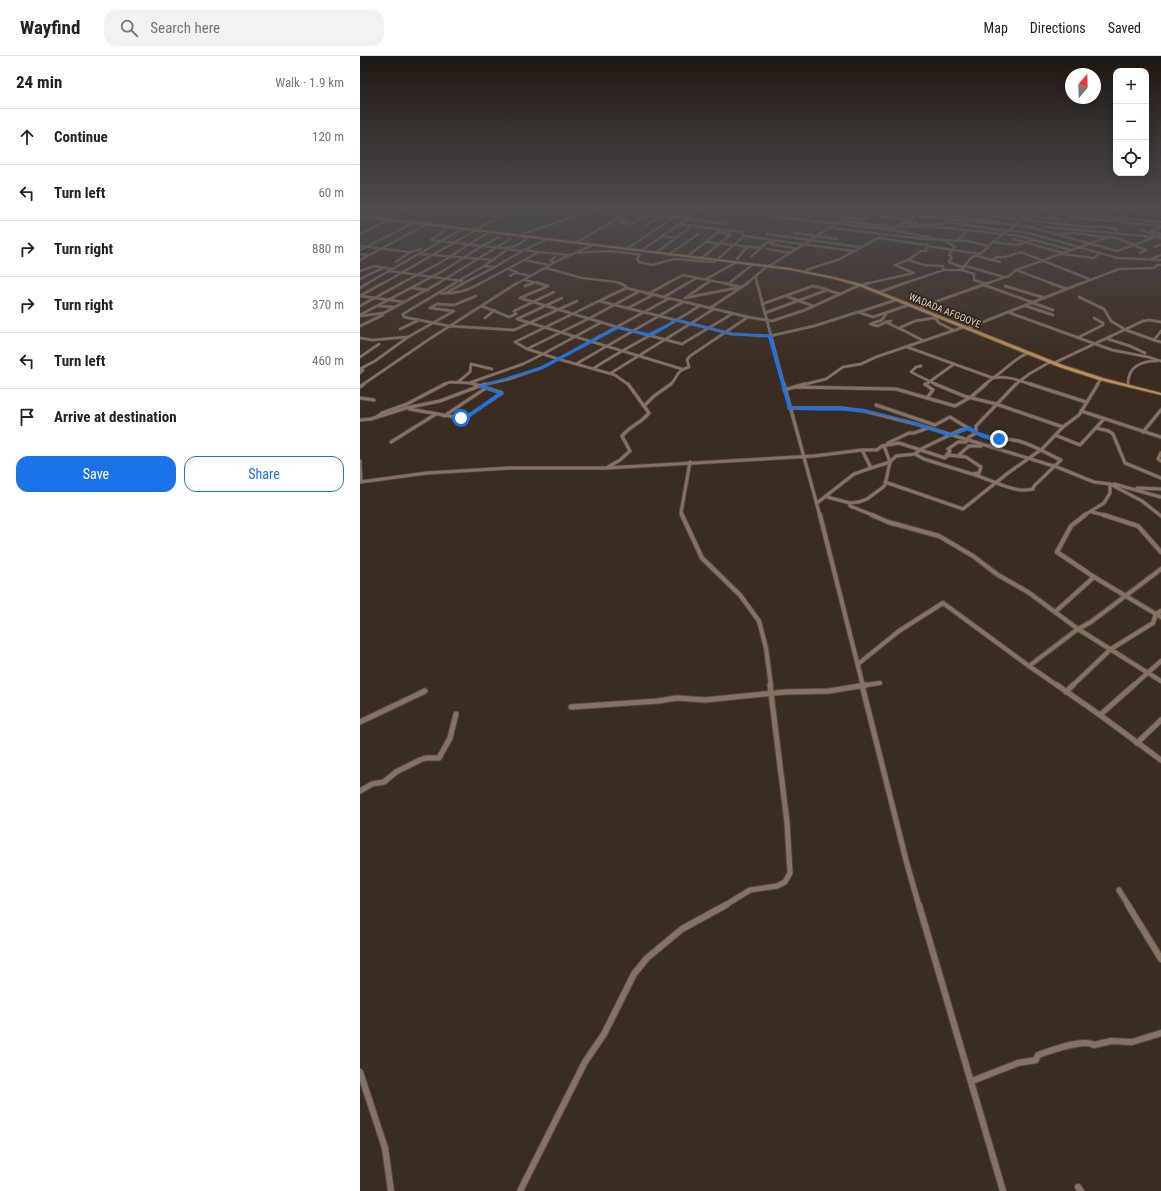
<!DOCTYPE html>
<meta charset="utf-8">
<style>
:root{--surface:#fff;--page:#f2f2f2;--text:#222;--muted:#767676;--line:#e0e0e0;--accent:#1a73e8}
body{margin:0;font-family:"Roboto Condensed",sans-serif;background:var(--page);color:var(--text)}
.controls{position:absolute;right:12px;top:12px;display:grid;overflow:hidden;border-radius:8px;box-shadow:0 2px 10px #0003}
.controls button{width:36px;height:36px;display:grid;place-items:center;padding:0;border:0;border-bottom:1px solid var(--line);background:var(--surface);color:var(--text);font:20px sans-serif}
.compass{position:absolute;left:705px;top:12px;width:36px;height:36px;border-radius:50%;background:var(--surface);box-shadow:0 2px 10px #0003;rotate:19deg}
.stop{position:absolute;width:12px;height:12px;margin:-9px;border:3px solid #1a73e8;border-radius:50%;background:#fff}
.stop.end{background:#1a73e8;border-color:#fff;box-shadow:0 1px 4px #0008}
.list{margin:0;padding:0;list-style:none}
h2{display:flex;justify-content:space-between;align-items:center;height:52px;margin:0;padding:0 16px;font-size:17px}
h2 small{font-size:13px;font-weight:400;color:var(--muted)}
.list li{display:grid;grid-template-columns:26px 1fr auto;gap:12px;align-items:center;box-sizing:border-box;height:56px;padding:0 16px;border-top:1px solid var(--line)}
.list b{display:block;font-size:15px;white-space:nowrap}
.list em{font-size:13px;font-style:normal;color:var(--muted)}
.actions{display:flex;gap:8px;padding:12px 16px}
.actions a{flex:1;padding:9px 0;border:1px solid var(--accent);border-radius:12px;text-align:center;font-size:14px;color:var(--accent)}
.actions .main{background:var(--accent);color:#fff}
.icon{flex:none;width:22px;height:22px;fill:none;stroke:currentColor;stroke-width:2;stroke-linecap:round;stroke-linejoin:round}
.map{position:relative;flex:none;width:801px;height:1135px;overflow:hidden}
header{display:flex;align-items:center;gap:24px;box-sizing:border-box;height:56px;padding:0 20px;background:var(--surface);border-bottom:1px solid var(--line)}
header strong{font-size:19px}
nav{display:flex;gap:22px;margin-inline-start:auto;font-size:14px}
.search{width:280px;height:36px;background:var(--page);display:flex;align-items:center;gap:10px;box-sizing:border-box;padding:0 14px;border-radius:12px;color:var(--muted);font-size:15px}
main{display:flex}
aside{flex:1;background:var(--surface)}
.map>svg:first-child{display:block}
</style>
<header>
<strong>Wayfind</strong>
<div class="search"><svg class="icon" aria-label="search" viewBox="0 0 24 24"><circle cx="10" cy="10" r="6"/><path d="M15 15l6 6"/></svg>Search here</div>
<nav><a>Map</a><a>Directions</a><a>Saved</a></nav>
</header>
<main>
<aside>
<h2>24 min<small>Walk · 1.9 km</small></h2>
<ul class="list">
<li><svg class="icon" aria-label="ahead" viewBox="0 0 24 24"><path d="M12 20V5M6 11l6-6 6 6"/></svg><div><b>Continue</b></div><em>120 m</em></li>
<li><svg class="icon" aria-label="left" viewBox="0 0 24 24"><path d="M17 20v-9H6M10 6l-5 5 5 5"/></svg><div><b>Turn left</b></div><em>60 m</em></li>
<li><svg class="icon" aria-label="right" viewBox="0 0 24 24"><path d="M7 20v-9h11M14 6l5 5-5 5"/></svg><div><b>Turn right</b></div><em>880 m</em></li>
<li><svg class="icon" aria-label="right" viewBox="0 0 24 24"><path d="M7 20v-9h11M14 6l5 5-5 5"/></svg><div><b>Turn right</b></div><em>370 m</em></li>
<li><svg class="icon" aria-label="left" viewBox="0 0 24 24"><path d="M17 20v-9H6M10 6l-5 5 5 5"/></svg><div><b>Turn left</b></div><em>460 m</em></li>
<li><svg class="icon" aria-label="arrive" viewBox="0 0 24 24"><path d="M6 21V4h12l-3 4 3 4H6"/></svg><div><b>Arrive at destination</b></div></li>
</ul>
<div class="actions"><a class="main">Save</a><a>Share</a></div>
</aside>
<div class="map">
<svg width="801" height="1135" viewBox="0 0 801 1135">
<rect width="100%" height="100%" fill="#3b2c21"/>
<path fill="#2c6628" d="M147 150H201L169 162C160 156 150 159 142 153Z"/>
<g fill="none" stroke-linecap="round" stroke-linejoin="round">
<g stroke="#56493f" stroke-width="3">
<g id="minor-far5">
<path d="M219 150 228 156"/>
<path d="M461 150 670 171 757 195 801 179"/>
<path d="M529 150 566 154"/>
<path d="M571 150 699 163"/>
<path d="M609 150 593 159 585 166 647 175"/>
<path d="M640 150 801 166"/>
<path d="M713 150 801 158"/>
<path d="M749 150 769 152 760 162"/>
<path d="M771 150 769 152 801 155"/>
<path d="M567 153 729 171H746L756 173 757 177"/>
<path d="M247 154 265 152 337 155"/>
<path d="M447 157 502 163 509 160"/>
<path d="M493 157 552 164 558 168"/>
<path d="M561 157 625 164"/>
<path d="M252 158 256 161 266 163 259 166C269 169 276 166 285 160"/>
<path d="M253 158 327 162"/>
<path d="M706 158 709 161 752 165 764 164"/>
<path d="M25 159 28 150"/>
<path d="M21 161 50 150"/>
<path d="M414 161 526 173 574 182"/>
<path d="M627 162 625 164 643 167"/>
<path d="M327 163 365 168"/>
<path d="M446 164 455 158 452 157 459 150"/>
<path d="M482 165 534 171"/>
<path d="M761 166 801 170"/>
<path d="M542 167 660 180 711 194"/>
<path d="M318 168 382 176 384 180 493 195"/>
<path d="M287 169 309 154"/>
<path d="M572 169 587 167"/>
<path d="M536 171H561"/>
<path d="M686 171 793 181"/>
<path d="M801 171 790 175 801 178"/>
<path d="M471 172 564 183 607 185 629 190"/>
<path d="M117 173 140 160 123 159 129 154 139 150"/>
<path d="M782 174 801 182"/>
<path d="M84 175 71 184 122 190"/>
<path d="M529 175 572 150"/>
<path d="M649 175 665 176 758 202 801 204"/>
<path d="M435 177 477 183"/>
<path d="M0 178 31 163"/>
<path d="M163 178 244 150"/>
<path d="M407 178 500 191"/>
<path d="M698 178 712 177 746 181"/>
<path d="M302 180 315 182"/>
<path d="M139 181 122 190C141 192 153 196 168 181"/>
<path d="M518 182 567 189 566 195H561L548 204 564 209 583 210 584 214H601L611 202 623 196 634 185 681 150"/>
<path d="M653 183 703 197"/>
<path d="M414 185 411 188 438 193"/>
<path d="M586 185 595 191 589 199 592 201 589 206 604 212"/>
<path d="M599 185 598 183 604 179 605 174"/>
<path d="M217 186 259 162"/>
<path d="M346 186 400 192"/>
<path d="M633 186 657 189 674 184"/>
<path d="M0 190 50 196 61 193"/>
<path d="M567 190 620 198"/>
<path d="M794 191 801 189"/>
<path d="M268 192 323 155"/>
<path d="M407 193 431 197"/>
<path d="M0 194 55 166"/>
<path d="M282 194 345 150"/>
<path d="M179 196 208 199"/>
<path d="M297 196 329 172"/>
<path d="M219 197C240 194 259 195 280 199L277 203 279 206 292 209 314 203 354 206 356 204"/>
<path d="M311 197 338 178"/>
<path d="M0 198 8 199"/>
<path d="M59 198 134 204"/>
<path d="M702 198 733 202 741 197"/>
<path d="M328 200 358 176 357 175"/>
<path d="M617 200 640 206"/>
<path d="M343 201 371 178 358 176"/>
<path d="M391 201 406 187 411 186"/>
<path d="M358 203 384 180"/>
<path d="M377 203 388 190"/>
<path d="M791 203 801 199"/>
<path d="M0 204 67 168"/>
<path d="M164 204 190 209"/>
<path d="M632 204 636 201H645L661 196 729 223"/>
<path d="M36 206 49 197"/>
<path d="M194 206 190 205 195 201"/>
<path d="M411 209 504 150"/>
<path d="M606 210 644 221"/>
<path d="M135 211 164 194 187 183"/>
<path d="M186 212 222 222 256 226 262 228"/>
<path d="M148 213 157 216 150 220"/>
<path d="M446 214 480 203 520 181"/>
<path d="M602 214 614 218V224L626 228"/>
<path d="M656 214 693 228"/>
<path d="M0 215 14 210 32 213"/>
<path d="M29 215 102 225"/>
<path d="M156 217 171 220"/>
<path d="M396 222 397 228"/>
<path d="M0 223 25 211"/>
<path d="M346 223 375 207"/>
<path d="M165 224 181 228"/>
<path d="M6 228 104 172"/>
<path d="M22 228 116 174"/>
<path d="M40 228 78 208 129 176"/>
<path d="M58 228 83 215 122 190"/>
<path d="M77 228 150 183"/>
<path d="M93 228 124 210"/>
<path d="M102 228 135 211 124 210 148 193 161 195"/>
<path d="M119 228 179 196 164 194"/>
<path d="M156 228 199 204 233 189"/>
<path d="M170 228 177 226"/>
<path d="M306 228 323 219 368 228"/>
<path d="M326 228 337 222"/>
<path d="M346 228 351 225"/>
<path d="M368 228 392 209"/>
<path d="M386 228 409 209"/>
<path d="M505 228 554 217 535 209 548 204"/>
<path d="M542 228 584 214"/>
<path d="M625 228 649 220 656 214 748 181 757 182 786 194 780 197"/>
<path d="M720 228 759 213 794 212 797 209H801"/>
</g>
</g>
<g stroke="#56493f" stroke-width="3.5">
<g id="minor-far4">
<path d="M95 227 43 258 44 261 89 270 154 274 217 245"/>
<path d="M178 227 188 230 160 242 257 271 322 288 372 258"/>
<path d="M259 227 266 230V232"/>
<path d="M397 227 424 329"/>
<path d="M624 227 626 228"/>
<path d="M690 227 707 233"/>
<path d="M500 229 445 254 412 265 388 261 266 232 239 245 372 278 410 280 454 270 498 256 513 261 549 249"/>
<path d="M502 229 509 227"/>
<path d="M624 229 674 247"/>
<path d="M165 230 173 227"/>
<path d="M645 230 685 242"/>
<path d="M0 232 8 227"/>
<path d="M52 232 68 234"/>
<path d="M520 236 545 227"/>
<path d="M80 237C96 238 107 235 121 227"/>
<path d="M86 237 104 227"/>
<path d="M288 238 308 227"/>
<path d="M0 240 23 227"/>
<path d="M0 240 44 246"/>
<path d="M328 240 347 227"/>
<path d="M426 240 453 250"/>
<path d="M304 241 328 227"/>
<path d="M719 241 744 253 751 265 766 274 794 284"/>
<path d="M202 242 157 263 322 313"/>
<path d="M325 242 381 231 363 227"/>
<path d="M673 247 693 254"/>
<path d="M402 248 453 230 466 233"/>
<path d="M0 250 42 227"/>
<path d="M19 250 34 251"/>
<path d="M122 250 149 261 156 258 154 255 194 236"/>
<path d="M666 250 693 259"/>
<path d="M561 251 628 227"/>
<path d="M70 252 77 248 94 249 116 240"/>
<path d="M70 252 93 255"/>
<path d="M268 252 293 239"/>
<path d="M350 252 388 227"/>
<path d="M499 256 536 244"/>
<path d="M405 257 467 234 480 238"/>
<path d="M650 257 752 294 788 301 801 305"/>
<path d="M526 258 522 264 510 268 518 270 526 266"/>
<path d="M0 259 60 227"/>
<path d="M0 260 24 257 79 227"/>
<path d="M125 262 135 254"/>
<path d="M575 262 579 267 593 274"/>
<path d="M531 265 526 266 540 273"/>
<path d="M242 266 183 298 198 303 308 243"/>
<path d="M0 270 23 259"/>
<path d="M610 271 722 227"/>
<path d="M40 273 59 264"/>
<path d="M801 275 794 284 801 286"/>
<path d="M719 281 743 269V267L734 262"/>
<path d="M0 282 12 284 47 281"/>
<path d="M748 283 770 290 785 297"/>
<path d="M562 284 539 272 555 265 580 261"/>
<path d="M547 291 633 322"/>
<path d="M167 293 155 286 239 245"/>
<path d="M668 297C655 302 645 314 633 322 647 319 660 325 673 329"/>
<path d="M0 301 19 288"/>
<path d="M696 306 783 265 789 264 801 266"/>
<path d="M216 308 255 319 269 329"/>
<path d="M561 310 556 311 551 316 577 329"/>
<path d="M234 312C268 290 305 273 339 250"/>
<path d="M0 313 15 305 48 281 94 255"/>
<path d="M0 313 3 314 0 317"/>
<path d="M251 317 354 253"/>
<path d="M98 326 110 316 111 308 132 313"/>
<path d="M109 327 117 329"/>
<path d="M768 328C768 311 781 305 797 305"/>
<path d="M2 329 71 282 157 227"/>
<path d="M83 329 90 326 109 327 163 308 183 298 167 293 230 262 278 236"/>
<path d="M123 329 149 323 181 312 198 303 216 308 323 246"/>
<path d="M310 329C318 322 315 315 329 311L327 304 330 300 388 261"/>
<path d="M442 329 466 323 483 311 501 308 516 301 604 271"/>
<path d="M565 329 594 308"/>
<path d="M624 329 633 322"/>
<path d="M655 329 669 318 690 306"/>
<path d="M737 329 741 323"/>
</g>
</g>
<g stroke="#56493f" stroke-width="4.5">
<g id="minor-far3">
<path d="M424 328 460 460"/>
<path d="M565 328 573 334 567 342"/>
<path d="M575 328 604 340 636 348 703 371"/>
<path d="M670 328 726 346"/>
<path d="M0 331 4 328"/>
<path d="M435 331 536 333 595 350 611 341 626 328"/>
<path d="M424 334 445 328"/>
<path d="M0 342 14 344"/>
<path d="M516 349 575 369 590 361 616 377 635 384"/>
<path d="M284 350 294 340 311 328"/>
<path d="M429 352H481L504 355 556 368 697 411 734 426 750 428 782 445 801 460"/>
<path d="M49 353 101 362 108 360 142 337 114 328"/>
<path d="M721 355 801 381"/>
<path d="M84 360 126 332"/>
<path d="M17 361 22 357 47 348 85 328"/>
<path d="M0 364 11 363 46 352 80 345 125 328"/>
<path d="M736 372 749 375 753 378 765 407 801 422"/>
<path d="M783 376 801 354"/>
<path d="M695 379 720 389 744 363"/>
<path d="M31 386 76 358"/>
<path d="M528 387 549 377H554L568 372"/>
<path d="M801 397 798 403 801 405"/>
<path d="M599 399 609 390H621"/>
<path d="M586 400 590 395 588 393 598 386H606L609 381 616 377V370L656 328"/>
<path d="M0 405 1 426"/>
<path d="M248 411 260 404 270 395 262 380C272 368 279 369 289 357L268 328"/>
<path d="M511 412 530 406 536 400 555 398 561 393 598 375 609 372"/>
<path d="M615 419C632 424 655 438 673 433L674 430 701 404C681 395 654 376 632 386L631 390H628"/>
<path d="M0 426 67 417 152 412H246L454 400 502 394H517L522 390 539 387 585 402 589 399 606 401 621 411 619 417 612 418 564 403 555 398"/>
<path d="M525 426 603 453 648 417 682 393 703 371 719 359 738 328"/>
<path d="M754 428 801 441"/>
<path d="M777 432 801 433"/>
<path d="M467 441 490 447 499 446 507 443 522 432 525 429 530 406 524 390"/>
<path d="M457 447 494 418 511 412 502 394"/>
<path d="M490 447V450L515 460"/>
<path d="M732 456 748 460"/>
<path d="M323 460 321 457 330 406"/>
<path d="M723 460 744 447 750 437V428"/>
</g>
</g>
<g stroke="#56493f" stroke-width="6">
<g id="minor-far2">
<path d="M322 459 342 502 380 539 399 565 406 592 411 630"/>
<path d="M460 459 503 630"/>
<path d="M512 459 528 466 579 480 613 500 638 519 668 536 695 556"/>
<path d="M725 459 711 470 697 496 734 521 801 561"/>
<path d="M744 459 778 470 801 496"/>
<path d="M734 521 695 556 718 573 731 566 801 513"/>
<path d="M498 608 539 575 583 547 669 610"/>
<path d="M500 630 520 627"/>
<path d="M698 630 669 610 718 573 801 625"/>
<path d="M712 630 751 593 793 567 796 558 801 555"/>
<path d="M773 630 801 605"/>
</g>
</g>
<g stroke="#56493f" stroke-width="7">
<g id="minor-far1">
<path d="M502 629 547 808 559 850"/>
<path d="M697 629 740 659"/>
<path d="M774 629 740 659 801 704"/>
<path d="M706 636 713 629"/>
<path d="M211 651 298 645 317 642 345 644 425 636 469 635 506 629"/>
<path d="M0 666 65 635"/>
<path d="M777 687 801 664"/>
<path d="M0 735 12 728 24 726 36 716 60 704 66 702H79L90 682 96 658"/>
<path d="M759 834 769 850"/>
<path d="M364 850 390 834 417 830 425 826 430 817 427 766 410 629"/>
</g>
</g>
<g stroke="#56493f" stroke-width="8">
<g id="minor">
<path d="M559 849 643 1135"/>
<path d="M768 849 801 903"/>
<path d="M0 1016 25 1092 31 1135"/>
<path d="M612 1025 658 1007 676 1004 678 999C690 995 723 982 734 989L751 985 772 986 801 977"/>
<path d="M718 1131 721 1135"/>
<path d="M160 1135 225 1006 244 978 274 918 287 902 322 873 366 849"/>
</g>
</g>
<g stroke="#56493f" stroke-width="2">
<path id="trunk" d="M0 159 430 212 474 221 501 228 703 309 743 322 801 337V339L739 324 699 311 499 230 474 223 430 214 0 161Z"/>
</g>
<use href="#minor-far5" stroke="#847266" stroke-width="2"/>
<use href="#minor-far4" stroke="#847266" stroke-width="2.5"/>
<use href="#minor-far3" stroke="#847266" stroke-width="3"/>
<use href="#minor-far2" stroke="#847266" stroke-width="4"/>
<use href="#minor-far1" stroke="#847266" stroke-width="5"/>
<use href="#minor" stroke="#847266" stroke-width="6"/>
<use href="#trunk" fill="#bf8d56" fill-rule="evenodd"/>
</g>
<linearGradient id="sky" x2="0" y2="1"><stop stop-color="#201812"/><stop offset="0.49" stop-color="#4f4b4e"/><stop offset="1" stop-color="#4f4b4e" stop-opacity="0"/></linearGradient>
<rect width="801" height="309" fill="url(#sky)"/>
<path fill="#1a73e8" d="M318 263 372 277 411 279 431 351H481L504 353 558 367 591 378 609 370 618 376 641 383C632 388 617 379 608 374L591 381C562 372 532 359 502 356 477 353 452 356 428 353L408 281 372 279 318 265 290 280 258 273 183 313 124 330 144 337 110 361 101 363 99 362 107 359 138 337 118 331V330L180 311 256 271 289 277Z"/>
<g text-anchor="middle" stroke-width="3" stroke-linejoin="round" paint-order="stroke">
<g font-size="10" fill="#dad0c9" stroke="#312218">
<text transform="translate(585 254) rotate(22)" y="4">WADADA AFGOOYE</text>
</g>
</g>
</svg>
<div class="controls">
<button>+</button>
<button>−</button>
<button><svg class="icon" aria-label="locate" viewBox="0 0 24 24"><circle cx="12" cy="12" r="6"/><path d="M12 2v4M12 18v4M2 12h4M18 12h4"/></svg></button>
</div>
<svg class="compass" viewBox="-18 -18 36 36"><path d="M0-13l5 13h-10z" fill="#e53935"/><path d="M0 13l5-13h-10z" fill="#767676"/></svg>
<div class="stop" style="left:101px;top:362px"></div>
<div class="stop end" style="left:639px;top:383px"></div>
</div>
</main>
